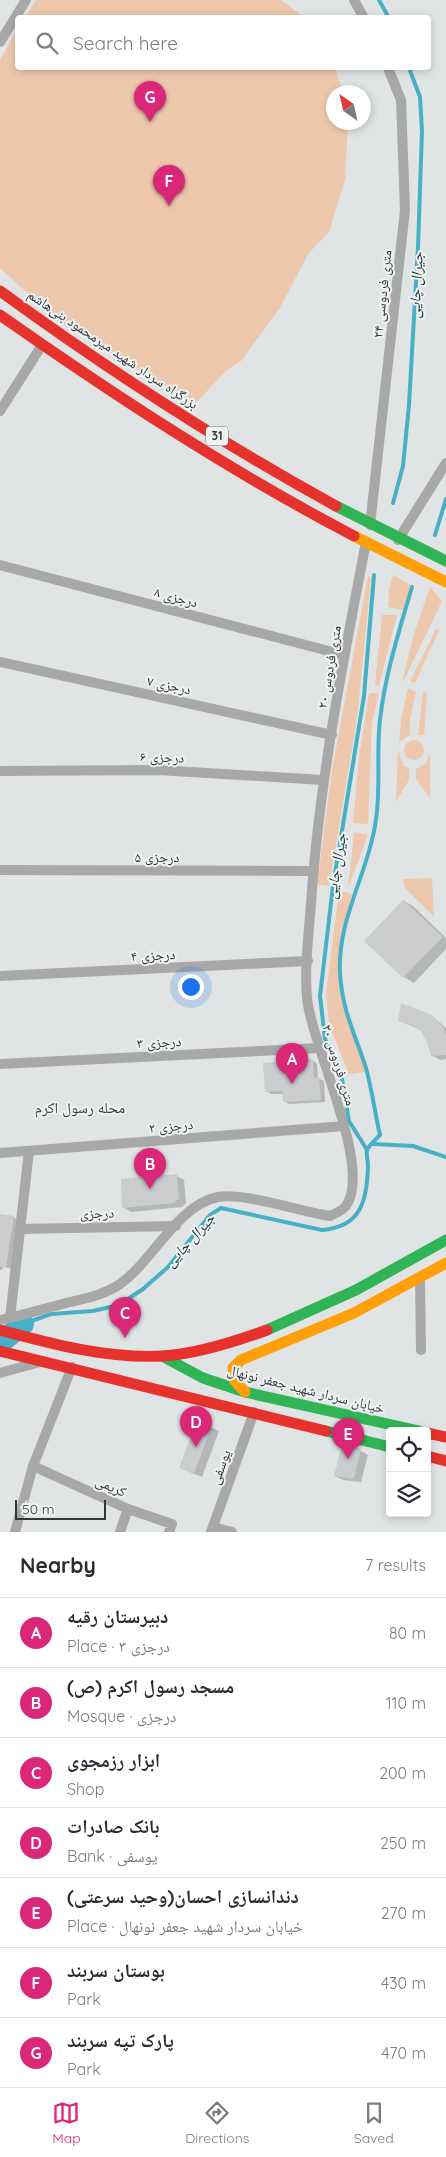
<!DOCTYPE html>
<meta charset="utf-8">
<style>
:root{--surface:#fff;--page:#f7f7f7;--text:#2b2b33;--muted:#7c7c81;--line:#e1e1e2;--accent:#db2777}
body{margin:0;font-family:Quicksand,"Noto Naskh Arabic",sans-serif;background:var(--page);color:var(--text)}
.controls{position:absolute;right:15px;bottom:15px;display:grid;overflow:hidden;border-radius:5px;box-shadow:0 2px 8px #0003}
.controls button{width:45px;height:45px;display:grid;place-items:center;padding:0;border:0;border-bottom:1px solid var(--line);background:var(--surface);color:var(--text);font:25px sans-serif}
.compass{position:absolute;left:326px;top:85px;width:45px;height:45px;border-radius:50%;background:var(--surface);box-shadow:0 2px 8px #0003;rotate:326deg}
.scale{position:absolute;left:15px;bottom:12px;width:91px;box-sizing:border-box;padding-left:5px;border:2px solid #353737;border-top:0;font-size:14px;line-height:18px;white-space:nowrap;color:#353737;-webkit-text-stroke:4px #edf2f3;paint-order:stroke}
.you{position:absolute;left:190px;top:986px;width:18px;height:18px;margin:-12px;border:4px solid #fff;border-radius:50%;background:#1a73e8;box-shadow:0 0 0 8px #1a73e833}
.badge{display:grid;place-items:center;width:32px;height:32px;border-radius:50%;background:var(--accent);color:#fff;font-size:16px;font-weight:700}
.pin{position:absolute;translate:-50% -41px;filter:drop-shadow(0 1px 2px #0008)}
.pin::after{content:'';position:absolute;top:26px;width:18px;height:15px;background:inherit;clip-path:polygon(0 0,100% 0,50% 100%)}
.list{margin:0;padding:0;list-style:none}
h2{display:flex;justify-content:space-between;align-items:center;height:65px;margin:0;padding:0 20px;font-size:21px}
h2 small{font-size:16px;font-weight:400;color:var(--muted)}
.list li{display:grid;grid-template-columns:32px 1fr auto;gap:15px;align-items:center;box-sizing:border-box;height:70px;padding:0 20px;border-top:1px solid var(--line)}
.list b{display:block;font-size:19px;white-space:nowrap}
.list p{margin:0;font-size:16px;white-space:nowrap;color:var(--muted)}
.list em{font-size:16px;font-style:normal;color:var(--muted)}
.icon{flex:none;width:28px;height:28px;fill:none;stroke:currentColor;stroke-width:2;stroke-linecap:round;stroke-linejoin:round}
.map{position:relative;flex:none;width:446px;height:1532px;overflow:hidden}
.search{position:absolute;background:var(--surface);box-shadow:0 2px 8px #0003;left:15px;right:15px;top:15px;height:55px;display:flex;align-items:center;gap:12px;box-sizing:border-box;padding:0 18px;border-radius:5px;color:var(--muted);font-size:19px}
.sheet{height:555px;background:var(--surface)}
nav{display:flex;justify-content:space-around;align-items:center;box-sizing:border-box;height:70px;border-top:1px solid var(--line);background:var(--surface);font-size:14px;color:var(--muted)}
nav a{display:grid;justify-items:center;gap:2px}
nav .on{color:var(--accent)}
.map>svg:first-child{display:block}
</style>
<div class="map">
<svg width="446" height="1532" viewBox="0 0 446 1532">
<rect width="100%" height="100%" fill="#e1e4e5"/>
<g fill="#eec8ad">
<path d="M36 0H281L304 17H25Z"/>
<path d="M17 29 18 68H335L343 92H334V122L348 123 345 180 329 232 308 254 280 308 241 361 226 371 195 404 58 321 0 268V60Z"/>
<path d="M393 575 411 585 403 610 388 607 389 589Z"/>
<path d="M368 576 371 578 357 719 329 886 317 884 332 770Z"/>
<path d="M430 587 442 601 402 684 413 637Z"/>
<path d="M382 615H397L379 686 375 685Z"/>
<path d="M436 629 439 631 415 683 410 681Z"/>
<path d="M408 688 416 692 410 720V735L399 742 401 720Z"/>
<path d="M423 692 427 693 424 735H418Z"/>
<path d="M369 693H379L372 723 368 824 353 823 359 757Z"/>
<circle cx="414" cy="750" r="10"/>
<path d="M398 750 404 766 409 768V780L396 802Z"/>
<path d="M430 753V798L416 779V769L426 763Z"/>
<path d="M354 832 368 835 348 888Z"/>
<path d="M432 878 434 917 405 888 403 879Z"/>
<path d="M339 890 352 894C346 924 336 955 340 986 344 1016 360 1043 365 1072L349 1074 329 1025 326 993Z"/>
</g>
<g fill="#0003">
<path d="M404 901 414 907 446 938V949L414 983 404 977 365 941Z"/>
<path d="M432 1016 446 1028V1059L440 1060 432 1055 428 1041 422 1030 399 1021Z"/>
<path d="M313 1061 317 1064 318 1078 324 1081 325 1102 289 1104 284 1101V1094H271L266 1091Z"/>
<path d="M177 1176 184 1180 186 1203 182 1207 131 1212 123 1207Z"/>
<path d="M0 1215 13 1217 23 1223 16 1269 3 1267 2 1270H0Z"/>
<path d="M198 1421 219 1431 202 1477 180 1468Z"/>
<path d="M361 1451 368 1455 361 1482 343 1480 335 1476Z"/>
</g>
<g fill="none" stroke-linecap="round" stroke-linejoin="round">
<g stroke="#48b0c5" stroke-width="4">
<path d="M379 0 389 18"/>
<path d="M393 503 403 466 409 405 418 247 422 131 420 97 409 68"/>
<path d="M435 535 446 499"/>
<path d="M373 1144 413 1146 446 1157"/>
<path d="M367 1150 349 1121 341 1073 325 1039 320 996 333 886 364 696 374 575"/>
<path d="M23 1324 51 1314 93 1311 119 1305 143 1289 168 1267 210 1215 221 1208 322 1230C361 1227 367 1201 368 1166 368 1161 366 1154 367 1150 369 1145 376 1139 380 1135 375 1113 372 1090 366 1068 355 1034 342 1010 340 973 337 919 369 872 376 819 381 787 376 753 380 720 385 675 399 631 412 587"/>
</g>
<path stroke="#48b0c5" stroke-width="22" d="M0 1343 23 1324"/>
</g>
<g fill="#cacccd">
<path d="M403 900 443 937 403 978 364 941Z"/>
<path d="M401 1003 432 1015 443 1027 446 1034V1055L431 1056 427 1042 421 1031 412 1025 398 1021Z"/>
<path d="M313 1059 314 1078 319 1077 321 1100 283 1102 282 1091 265 1092 263 1063Z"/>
<path d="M177 1174 179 1198 174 1203 122 1208 121 1179Z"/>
<path d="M0 1214 14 1216 6 1267H0Z"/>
<path d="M197 1420 212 1425 194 1474 179 1468Z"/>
<path d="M342 1444 361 1449 354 1479 334 1476Z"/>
</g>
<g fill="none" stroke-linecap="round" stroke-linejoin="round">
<g stroke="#a9a8a9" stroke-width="10">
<path d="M354 0 364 18"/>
<path d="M0 42 26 0"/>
<path d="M0 411 42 345"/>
<path d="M370 525 405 210 401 100 388 68"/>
<path d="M398 540 446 463"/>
<path d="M0 565 344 655"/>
<path d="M0 662 332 735"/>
<path d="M0 771 158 770 323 780"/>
<path d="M0 870 314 871"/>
<path d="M0 976 308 961"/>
<path d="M0 1064 319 1048"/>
<path d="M0 1153 344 1126"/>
<path d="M19 1229 176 1226"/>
<path d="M420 1277 421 1350"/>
<path d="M10 1318 29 1151"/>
<path d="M0 1320C20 1316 39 1310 59 1305 80 1299 101 1297 120 1284 153 1261 177 1205 218 1197 244 1192 301 1212 330 1216 336 1213 342 1211 346 1206 373 1167 312 1047 307 998 304 962 310 925 312 889 321 772 344 657 366 542"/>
<path d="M0 1373 40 1362"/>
<path d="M33 1466 128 1509 172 1524 169 1532"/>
<path d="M213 1527 232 1532"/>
<path d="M15 1532 33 1466 72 1367"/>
<path d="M120 1532 128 1509"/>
<path d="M211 1532 254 1412"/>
</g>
<g stroke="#30b455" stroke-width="11">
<path d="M336 506 446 561"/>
<path d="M267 1330 356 1290 446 1240"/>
<path d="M162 1356 203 1378 245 1392 419 1431"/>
<path d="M326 1431 390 1447"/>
</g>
<g stroke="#ff9f0a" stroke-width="11">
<path d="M354 536 446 582"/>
<path d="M245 1392 234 1380 233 1368 241 1360 354 1313 446 1263"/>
</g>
<g stroke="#e5322d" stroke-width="11">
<path d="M0 291C107 369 219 442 336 506"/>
<path d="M0 315C114 395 230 471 354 536"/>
<path d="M0 1330C52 1344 108 1359 163 1356 195 1354 237 1341 267 1330"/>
<path d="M0 1351 326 1431"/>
<path d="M427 1433 446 1437"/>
<path d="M427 1456 446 1461"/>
</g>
</g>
<g text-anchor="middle" stroke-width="4" stroke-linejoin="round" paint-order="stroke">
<rect fill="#edf2f3" stroke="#6c6f6f" stroke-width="1" x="206" y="426.5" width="22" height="19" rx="4"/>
<g font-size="12" font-weight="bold" fill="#353737">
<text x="217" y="440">31</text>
</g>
<g font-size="14" fill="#353737" stroke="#edf2f3">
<text transform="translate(382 294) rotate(-84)" y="5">۲۴ متری فردوسی</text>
<text transform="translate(113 349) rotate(34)" y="5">بزرگراه سردار شهید میرمحمود بنی‌هاشم</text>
<text transform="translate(176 597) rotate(15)" y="5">درجزی ۸</text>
<text transform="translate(329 667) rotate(-80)" y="5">۲۰ متری فردوس</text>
<text transform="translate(169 685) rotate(12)" y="5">درجزی ۷</text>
<text transform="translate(162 757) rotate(2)" y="5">درجزی ۶</text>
<text x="157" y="862">درجزی ۵</text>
<text transform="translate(153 955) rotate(-3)" y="5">درجزی ۴</text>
<text transform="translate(159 1042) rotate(-3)" y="5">درجزی ۳</text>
<text transform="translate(339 1065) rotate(73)" y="5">۲۰ متری فردوس</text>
<text transform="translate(171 1126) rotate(-5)" y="5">درجزی ۲</text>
<text transform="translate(97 1213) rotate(-1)" y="5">درجزی</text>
<text transform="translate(306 1389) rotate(14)" y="5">خیابان سردار شهید جعفر نونهال</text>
<text transform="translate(220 1467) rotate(-70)" y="5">یوسفی</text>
<text transform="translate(111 1486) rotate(24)" y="5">کریمی</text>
</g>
<g font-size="15" font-style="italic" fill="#1d3238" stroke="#edf2f3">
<text transform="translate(416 285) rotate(-87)" y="5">جیرال چایی</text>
<text transform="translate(336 866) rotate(-81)" y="5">جیرال چایی</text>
<text transform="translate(190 1240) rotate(-48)" y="5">جیرال چایی</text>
</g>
<g font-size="15" fill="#373b3c" stroke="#edf2f3">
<text x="80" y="1113">محله رسول اکرم</text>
</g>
</g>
</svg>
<div class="controls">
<button><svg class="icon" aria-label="locate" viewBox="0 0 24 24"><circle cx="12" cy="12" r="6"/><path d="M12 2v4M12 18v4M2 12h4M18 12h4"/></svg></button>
<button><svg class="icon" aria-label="layers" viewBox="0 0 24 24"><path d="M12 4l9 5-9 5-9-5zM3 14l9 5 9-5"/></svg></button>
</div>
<svg class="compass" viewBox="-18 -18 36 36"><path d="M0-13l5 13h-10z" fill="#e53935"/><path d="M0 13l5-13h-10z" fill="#7c7c81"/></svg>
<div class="scale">50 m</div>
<div class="you"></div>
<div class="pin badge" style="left:292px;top:1084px">A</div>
<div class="pin badge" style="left:150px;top:1189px">B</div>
<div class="pin badge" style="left:125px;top:1338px">C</div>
<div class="pin badge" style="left:196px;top:1447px">D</div>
<div class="pin badge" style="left:348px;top:1459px">E</div>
<div class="pin badge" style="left:169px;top:206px">F</div>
<div class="pin badge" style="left:150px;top:122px">G</div>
<div class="search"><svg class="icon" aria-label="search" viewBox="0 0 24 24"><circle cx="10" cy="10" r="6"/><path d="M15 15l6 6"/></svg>Search here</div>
</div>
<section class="sheet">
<h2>Nearby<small>7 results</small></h2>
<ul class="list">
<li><span class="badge">A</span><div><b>دبیرستان رقیه</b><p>Place · درجزی ۳</p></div><em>80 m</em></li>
<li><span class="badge">B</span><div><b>مسجد رسول اکرم (ص)</b><p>Mosque · درجزی</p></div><em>110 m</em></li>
<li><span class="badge">C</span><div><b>ابزار رزمجوی</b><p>Shop</p></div><em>200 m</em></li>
<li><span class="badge">D</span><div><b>بانک صادرات</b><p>Bank · یوسفی</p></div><em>250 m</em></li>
<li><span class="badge">E</span><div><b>دندانسازی احسان(وحید سرعتی)</b><p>Place · خیابان سردار شهید جعفر نونهال</p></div><em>270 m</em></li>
<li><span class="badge">F</span><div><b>بوستان سربند</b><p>Park</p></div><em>430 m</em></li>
<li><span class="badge">G</span><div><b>پارک تپه سربند</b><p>Park</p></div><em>470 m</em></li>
</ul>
</section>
<nav>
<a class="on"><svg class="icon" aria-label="map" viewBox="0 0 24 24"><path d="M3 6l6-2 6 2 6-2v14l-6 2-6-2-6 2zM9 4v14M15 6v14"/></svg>Map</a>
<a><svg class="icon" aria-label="directions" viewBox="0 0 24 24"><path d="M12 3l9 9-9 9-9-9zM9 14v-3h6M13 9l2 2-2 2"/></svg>Directions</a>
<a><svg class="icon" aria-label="saved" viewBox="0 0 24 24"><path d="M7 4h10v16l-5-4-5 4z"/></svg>Saved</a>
</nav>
